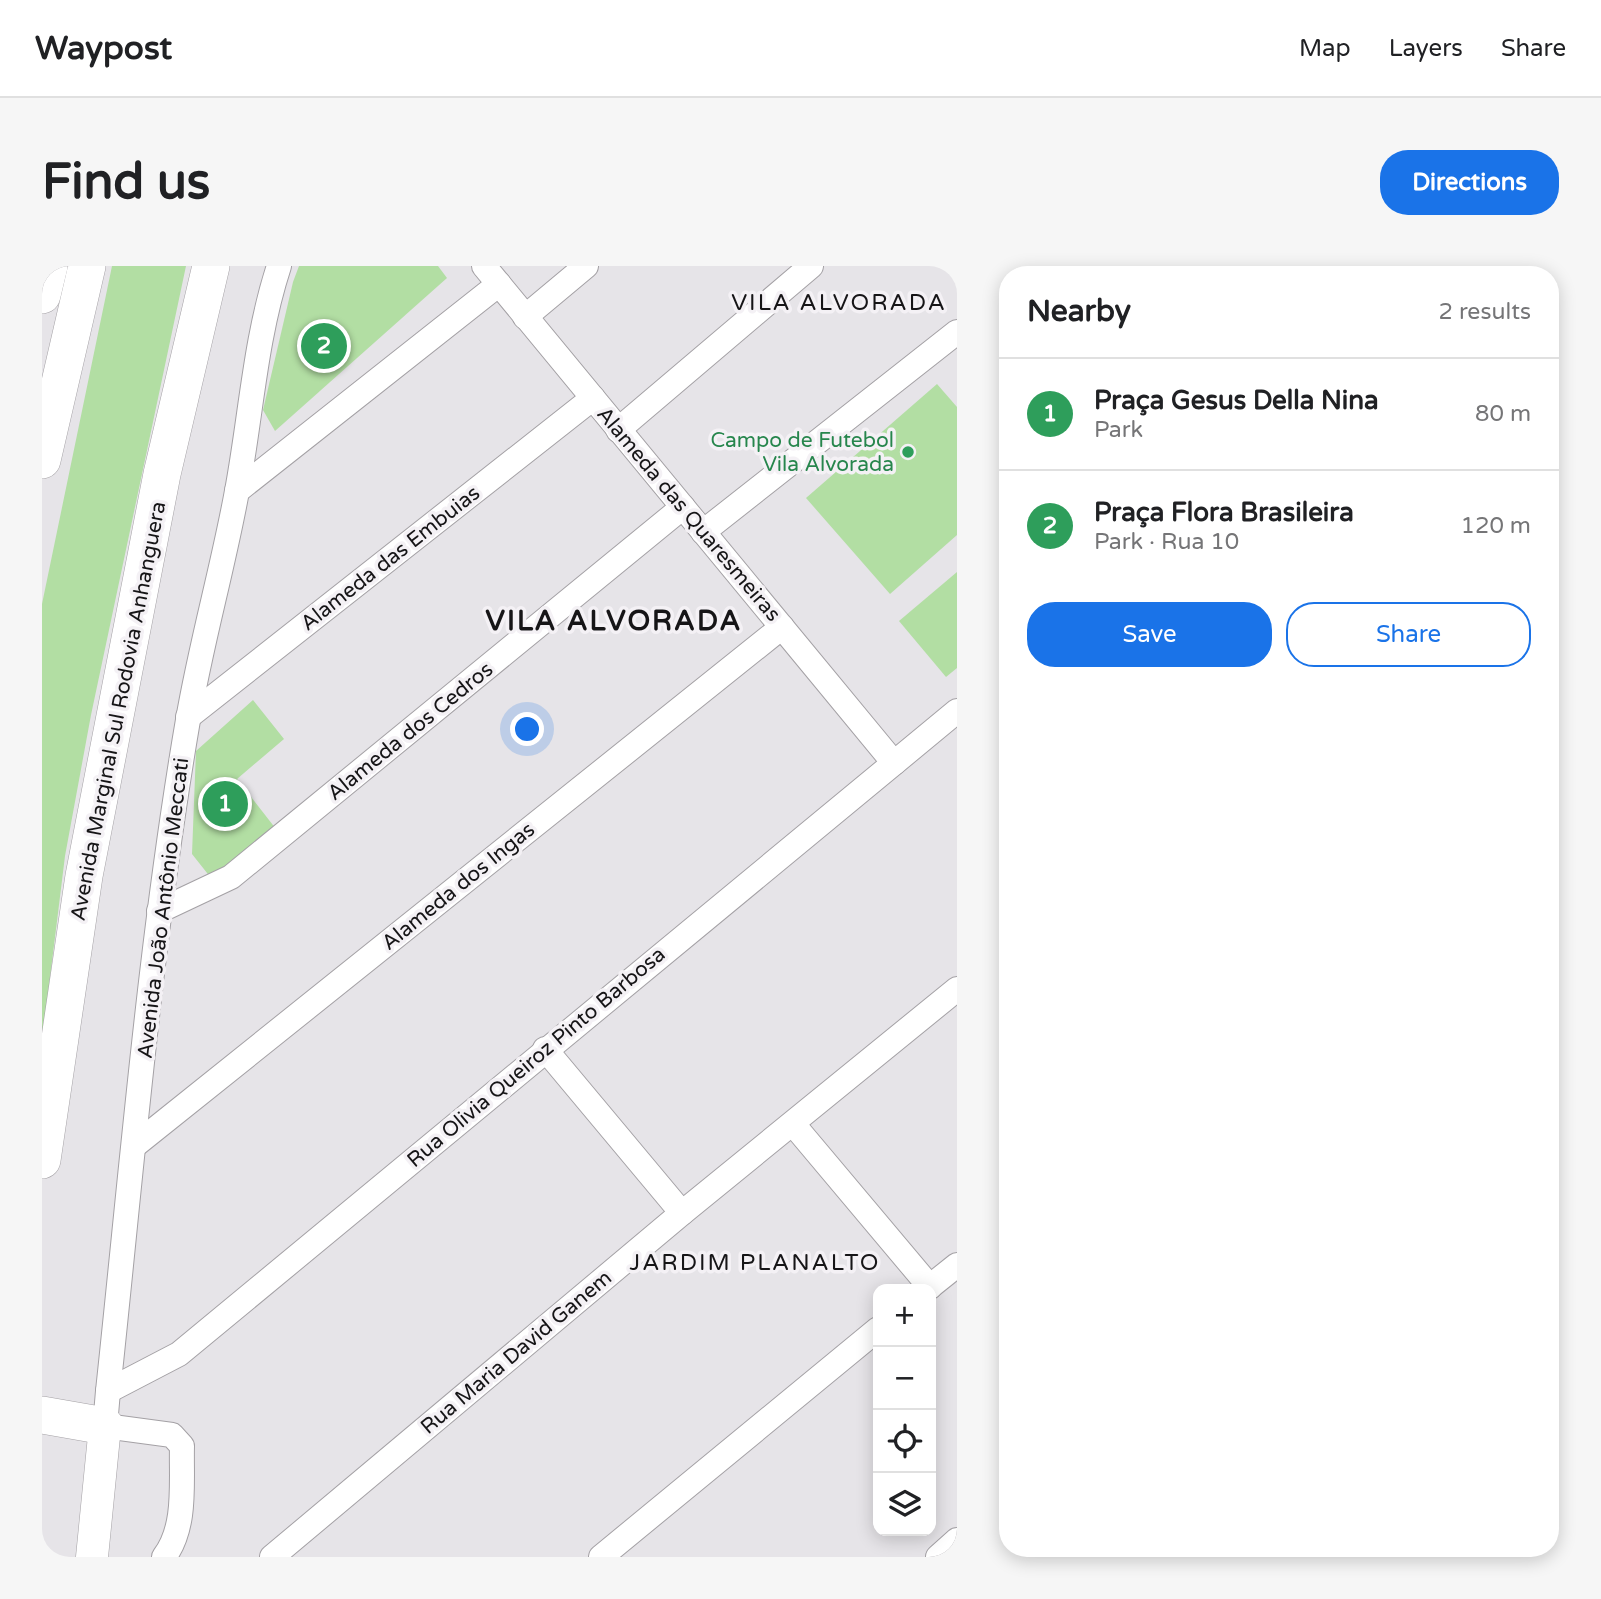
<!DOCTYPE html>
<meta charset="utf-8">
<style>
:root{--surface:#fff;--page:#f6f6f6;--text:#202124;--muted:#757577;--line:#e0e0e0;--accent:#1a73e8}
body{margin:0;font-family:"Varela Round",sans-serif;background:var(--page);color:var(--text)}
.controls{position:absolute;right:21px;bottom:21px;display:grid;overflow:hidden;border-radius:14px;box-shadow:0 4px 18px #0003}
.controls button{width:63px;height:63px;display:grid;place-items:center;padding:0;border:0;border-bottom:2px solid var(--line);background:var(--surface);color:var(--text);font:35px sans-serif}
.you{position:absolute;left:486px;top:464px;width:24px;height:24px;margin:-18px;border:5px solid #fff;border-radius:50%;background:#1a73e8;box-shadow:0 0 0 10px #1a73e833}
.badge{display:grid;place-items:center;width:46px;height:46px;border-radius:50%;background:var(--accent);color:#fff;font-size:23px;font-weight:700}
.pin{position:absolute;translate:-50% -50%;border:4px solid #fff;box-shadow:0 2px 7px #0006}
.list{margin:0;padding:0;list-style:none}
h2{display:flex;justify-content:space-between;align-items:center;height:91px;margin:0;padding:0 28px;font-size:30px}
h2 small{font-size:23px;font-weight:400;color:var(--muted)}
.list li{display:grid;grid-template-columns:46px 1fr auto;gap:21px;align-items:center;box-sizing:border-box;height:112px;padding:0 28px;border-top:2px solid var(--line)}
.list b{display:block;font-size:26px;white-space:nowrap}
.list p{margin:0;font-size:23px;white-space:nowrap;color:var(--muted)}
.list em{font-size:23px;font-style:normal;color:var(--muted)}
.actions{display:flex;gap:14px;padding:21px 28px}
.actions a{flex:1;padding:16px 0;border:2px solid var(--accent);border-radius:28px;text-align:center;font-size:24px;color:var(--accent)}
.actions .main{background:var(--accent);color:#fff}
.icon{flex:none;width:38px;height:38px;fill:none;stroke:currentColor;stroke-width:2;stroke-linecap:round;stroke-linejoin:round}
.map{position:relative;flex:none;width:915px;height:1291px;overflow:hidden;border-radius:28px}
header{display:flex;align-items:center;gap:42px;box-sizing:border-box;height:98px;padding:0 35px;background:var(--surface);border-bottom:2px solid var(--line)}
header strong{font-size:33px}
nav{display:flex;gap:38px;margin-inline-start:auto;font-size:24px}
.intro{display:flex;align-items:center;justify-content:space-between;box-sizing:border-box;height:168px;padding:0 42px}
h1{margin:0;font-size:49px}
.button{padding:18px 32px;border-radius:28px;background:var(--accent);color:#fff;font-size:24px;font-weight:700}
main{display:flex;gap:42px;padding:0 42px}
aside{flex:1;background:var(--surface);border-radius:28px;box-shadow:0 4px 18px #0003}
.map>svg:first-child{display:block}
</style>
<header>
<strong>Waypost</strong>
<nav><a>Map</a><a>Layers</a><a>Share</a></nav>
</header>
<div class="intro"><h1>Find us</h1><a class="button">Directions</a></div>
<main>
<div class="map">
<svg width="915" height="1291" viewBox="0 0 915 1291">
<rect width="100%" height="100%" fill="#e6e4e8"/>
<g fill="#b2dea3">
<path d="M70 0H144L49 449 23 590 0 777V338Z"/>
<path d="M257 0H396L405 12 233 165 221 144 251 16Z"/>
<path d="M895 118 915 141V269L848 328 764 232Z"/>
<path d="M915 306V402L904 411 857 355Z"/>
<path d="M211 434 242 473 195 513 234 563 169 612 150 588 154 485Z"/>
</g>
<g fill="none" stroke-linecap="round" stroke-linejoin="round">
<g stroke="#a4a1a5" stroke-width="26">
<g id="minor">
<path d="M442 0 852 497"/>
<path d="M483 51 544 0"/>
<path d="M576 164 769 0"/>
<path d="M195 225 457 18"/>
<path d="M661 266 915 66"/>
<path d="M146 451 551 132"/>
<path d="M117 645 189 611 641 241"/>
<path d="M503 783 640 947"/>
<path d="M751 858 888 1021"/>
<path d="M92 880 740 361"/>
<path d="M885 1023 915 999"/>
<path d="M66 1125 137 1088 915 445"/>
<path d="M122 1291C145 1261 139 1216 140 1180L130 1169 63 1160 66 1125C90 901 108 676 146 454 159 377 181 302 195 225 209 150 213 73 237 0"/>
<path d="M230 1291 640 947 915 723"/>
<path d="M559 1291 836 1063"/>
<path d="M896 1291 915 1274"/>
</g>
</g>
<g stroke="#a4a1a5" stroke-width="33">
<path id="major" d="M50 1291 63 1160"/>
</g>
<g stroke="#a4a1a5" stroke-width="38">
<g id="highway">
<path d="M0 29 7 0"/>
<path d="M0 194 45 0"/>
<path d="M0 894 42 610 120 208 169 0"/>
<path d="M0 1149 63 1160"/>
</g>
</g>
<use href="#minor" stroke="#fff" stroke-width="24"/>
<use href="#major" stroke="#fff" stroke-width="32"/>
<use href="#highway" stroke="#fff" stroke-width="37"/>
</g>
<circle fill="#2e9e5b" stroke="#f4f1f5" stroke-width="2.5" cx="866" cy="186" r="7"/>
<g text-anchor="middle" stroke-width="7" stroke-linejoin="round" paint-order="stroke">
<g font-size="21" fill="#27864d" stroke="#f4f1f5" text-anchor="end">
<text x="852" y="181">Campo de Futebol<tspan x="852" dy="24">Vila Alvorada</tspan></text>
</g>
<g font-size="21" fill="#161517" stroke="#f4f1f5">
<text transform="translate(647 248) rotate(50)" y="7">Alameda das Quaresmeiras</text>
<text transform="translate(348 292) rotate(-38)" y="7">Alameda das Embuias</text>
<text transform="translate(76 445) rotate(-79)" y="7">Avenida Marginal Sul Rodovia Anhanguera</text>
<text transform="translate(368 465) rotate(-39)" y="7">Alameda dos Cedros</text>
<text transform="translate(416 620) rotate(-39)" y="7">Alameda dos Ingas</text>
<text transform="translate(121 642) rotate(-83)" y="7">Avenida João Antônio Meccati</text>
<text transform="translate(494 791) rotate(-40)" y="7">Rua Olivia Queiroz Pinto Barbosa</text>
<text transform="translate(474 1086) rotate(-40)" y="7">Rua Maria David Ganem</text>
</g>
<g font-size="23" letter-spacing="2" fill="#161517" stroke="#f4f1f5">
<text x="797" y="44">VILA ALVORADA</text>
<text x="713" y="1004">JARDIM PLANALTO</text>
</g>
<g font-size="28" font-weight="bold" letter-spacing="2" fill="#161517" stroke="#f4f1f5">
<text x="572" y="364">VILA ALVORADA</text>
</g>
</g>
</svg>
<div class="controls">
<button>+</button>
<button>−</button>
<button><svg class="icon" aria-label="locate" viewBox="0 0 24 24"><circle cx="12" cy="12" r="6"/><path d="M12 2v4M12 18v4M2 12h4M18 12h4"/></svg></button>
<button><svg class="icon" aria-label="layers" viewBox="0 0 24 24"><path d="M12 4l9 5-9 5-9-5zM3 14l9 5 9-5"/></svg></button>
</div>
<div class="you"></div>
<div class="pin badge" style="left:183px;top:538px;background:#2e9e5b">1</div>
<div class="pin badge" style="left:282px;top:80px;background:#2e9e5b">2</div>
</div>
<aside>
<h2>Nearby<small>2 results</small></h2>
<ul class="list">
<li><span class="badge" style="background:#2e9e5b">1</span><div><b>Praça Gesus Della Nina</b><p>Park</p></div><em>80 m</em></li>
<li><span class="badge" style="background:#2e9e5b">2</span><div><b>Praça Flora Brasileira</b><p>Park · Rua 10</p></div><em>120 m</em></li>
</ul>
<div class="actions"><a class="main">Save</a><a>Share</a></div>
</aside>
</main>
